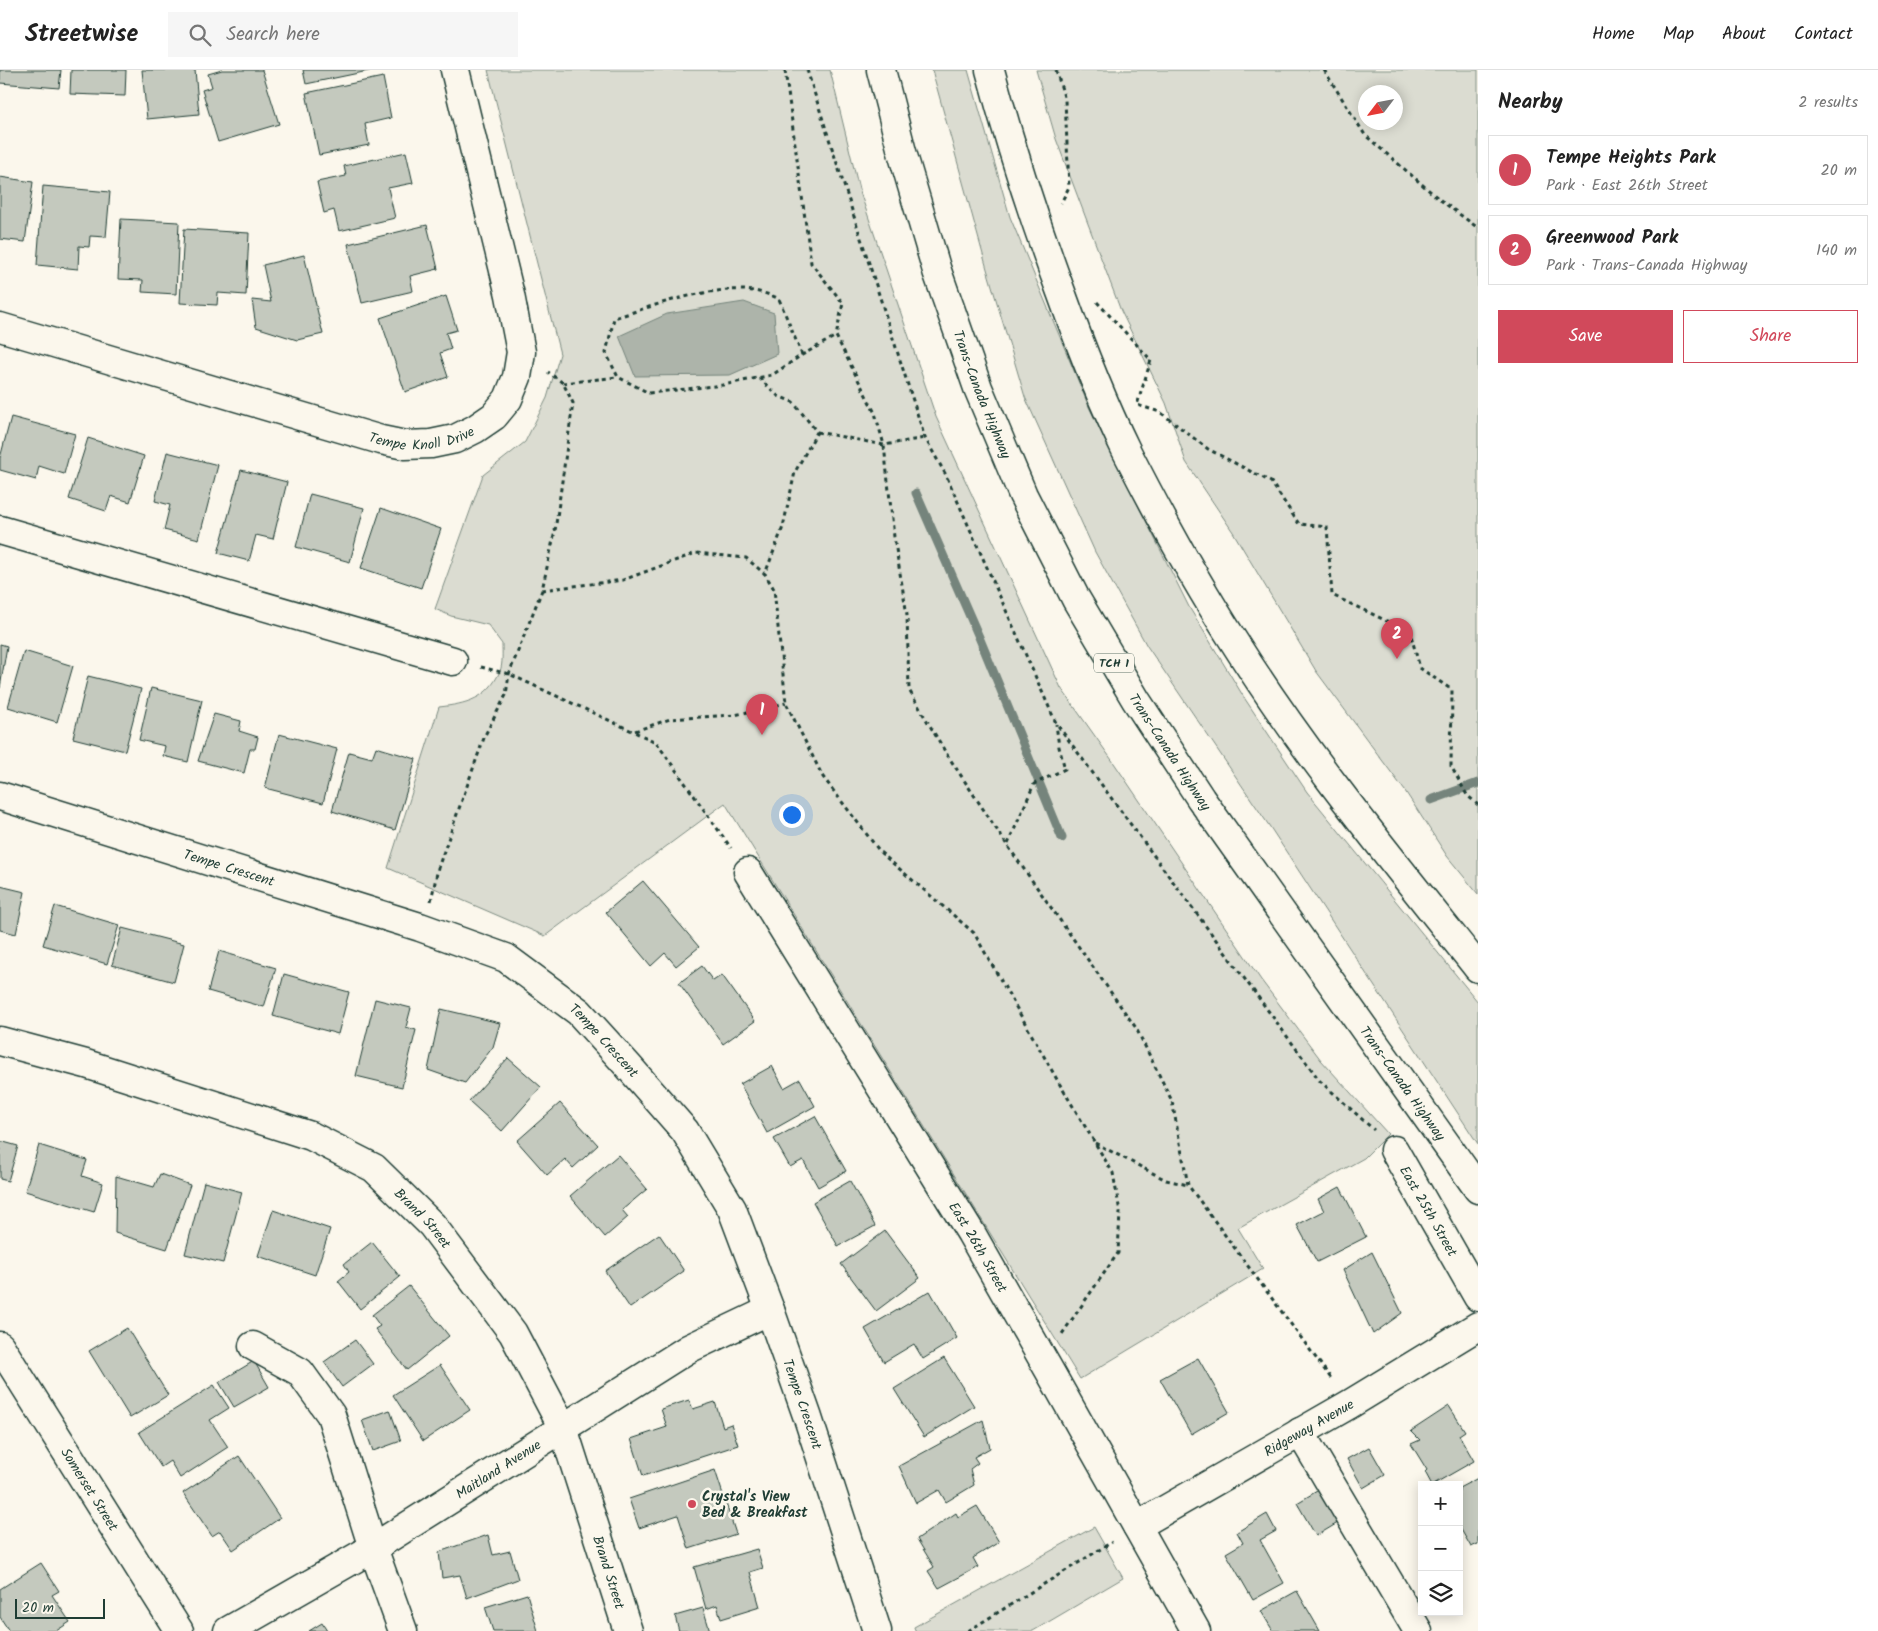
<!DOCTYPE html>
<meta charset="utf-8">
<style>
:root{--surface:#fff;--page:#f6f6f6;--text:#222;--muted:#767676;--line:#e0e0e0;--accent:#d1495b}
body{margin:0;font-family:Kalam,sans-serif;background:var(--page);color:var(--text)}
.controls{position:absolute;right:15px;bottom:15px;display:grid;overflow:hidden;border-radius:0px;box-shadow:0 2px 12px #0003}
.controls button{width:45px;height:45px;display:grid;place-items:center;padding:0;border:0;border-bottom:1px solid var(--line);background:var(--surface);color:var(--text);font:25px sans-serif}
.compass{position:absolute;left:1358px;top:15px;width:45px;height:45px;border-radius:50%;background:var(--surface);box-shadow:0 2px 12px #0003;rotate:238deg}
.scale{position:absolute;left:15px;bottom:12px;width:90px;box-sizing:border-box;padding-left:5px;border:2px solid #1f3d34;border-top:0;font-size:14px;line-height:18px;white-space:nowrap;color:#1f3d34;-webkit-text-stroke:4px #fbf7ec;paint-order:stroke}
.you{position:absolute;left:791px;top:744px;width:18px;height:18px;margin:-12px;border:4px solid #fff;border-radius:50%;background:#1a73e8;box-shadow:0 0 0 8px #1a73e833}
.badge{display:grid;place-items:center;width:32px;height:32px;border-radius:50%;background:var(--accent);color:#fff;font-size:16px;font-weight:700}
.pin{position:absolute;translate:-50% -41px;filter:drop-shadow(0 1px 2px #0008)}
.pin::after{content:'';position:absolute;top:26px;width:18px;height:15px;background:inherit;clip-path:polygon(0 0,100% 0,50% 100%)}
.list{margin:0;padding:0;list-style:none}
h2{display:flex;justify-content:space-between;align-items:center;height:65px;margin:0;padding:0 20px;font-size:21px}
h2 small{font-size:16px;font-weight:400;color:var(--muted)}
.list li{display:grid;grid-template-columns:32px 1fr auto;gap:15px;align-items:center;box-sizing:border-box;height:70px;margin:0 10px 10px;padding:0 10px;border:1px solid var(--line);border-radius:0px}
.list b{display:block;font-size:19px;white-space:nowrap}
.list p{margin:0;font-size:16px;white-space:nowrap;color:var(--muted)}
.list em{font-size:16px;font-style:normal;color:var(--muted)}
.actions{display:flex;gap:10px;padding:15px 20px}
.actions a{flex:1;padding:11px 0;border:1px solid var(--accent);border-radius:0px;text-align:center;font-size:18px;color:var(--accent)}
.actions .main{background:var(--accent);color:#fff}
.icon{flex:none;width:28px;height:28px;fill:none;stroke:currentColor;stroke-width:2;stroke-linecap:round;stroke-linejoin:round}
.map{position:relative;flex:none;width:1478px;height:1561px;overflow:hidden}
header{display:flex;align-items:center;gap:30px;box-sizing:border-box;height:70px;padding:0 25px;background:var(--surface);border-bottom:1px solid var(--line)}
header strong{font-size:24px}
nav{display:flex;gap:28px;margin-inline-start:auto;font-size:18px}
.search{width:350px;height:45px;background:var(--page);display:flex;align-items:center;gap:12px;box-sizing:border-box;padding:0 18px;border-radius:0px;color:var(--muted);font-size:19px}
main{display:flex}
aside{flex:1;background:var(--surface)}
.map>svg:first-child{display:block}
</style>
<header>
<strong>Streetwise</strong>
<div class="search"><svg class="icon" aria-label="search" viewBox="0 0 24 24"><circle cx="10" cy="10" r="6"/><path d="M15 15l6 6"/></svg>Search here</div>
<nav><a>Home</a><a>Map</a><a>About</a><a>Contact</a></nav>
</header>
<main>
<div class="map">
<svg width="1478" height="1561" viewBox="0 0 1478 1561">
<rect width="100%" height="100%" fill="#fbf7ec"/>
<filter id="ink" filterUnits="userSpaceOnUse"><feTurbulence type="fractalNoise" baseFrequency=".02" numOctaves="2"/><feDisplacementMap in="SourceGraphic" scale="10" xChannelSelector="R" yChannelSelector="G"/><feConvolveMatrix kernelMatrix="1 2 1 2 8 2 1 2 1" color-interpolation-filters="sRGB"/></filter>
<g filter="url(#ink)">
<g fill="#dbdcd1" stroke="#7d8c82" fill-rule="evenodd">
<path d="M488 0H830L859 119 936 347 1061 618 1114 693 1261 910 1321 990 1388 1064 1364 1088 1238 1158 1263 1199 1080 1309 725 733 545 866 388 798 439 637C466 634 488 629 500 601 503 594 502 582 502 574L488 555 451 546 435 539 483 405 525 372 547 328 560 284Z"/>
<path d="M932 0H968L1010 147 1089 337 1189 537 1245 629 1307 722 1478 932V1074L1270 757 1147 576 1095 482 1025 327 987 199Z"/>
<path d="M1036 0H1478V824L1447 786 1405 721 1316 601 1233 462 1186 392 1166 333 1121 241 1056 69ZM1366 22H1396V52H1366Z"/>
<path d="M1094 1457 1123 1508 1033 1561H915L914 1557Z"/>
</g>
<path fill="#adb4aa" stroke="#74847b" d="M744 232 774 243 777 284 730 305 635 306 619 266 667 244Z"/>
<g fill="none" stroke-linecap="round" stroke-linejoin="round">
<g stroke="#74847b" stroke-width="9">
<path d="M916 423 979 567 1062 768"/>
<path d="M1431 730 1478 713"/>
</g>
</g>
<g fill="#c4c9be" stroke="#1f3d34">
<path d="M0 0H61L59 18 0 13Z"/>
<path d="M71 0H126L125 26 70 24Z"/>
<path d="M142 0H195L199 44 147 49Z"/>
<path d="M222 0H262L279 54 218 72 202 20 212 17 208 4Z"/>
<path d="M303 0H373L306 14Z"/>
<path d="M383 7 391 48 365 54 369 75 319 85 306 23Z"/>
<path d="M406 82 413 113 388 118 395 148 339 161 334 140 324 143 317 112 346 106 344 96Z"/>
<path d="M0 107 33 112 25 172 0 169Z"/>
<path d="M43 116 110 122 106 167 90 166 89 177 79 176 78 199 37 195Z"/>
<path d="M121 149 179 152 176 224 142 222 143 210 118 209Z"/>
<path d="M427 155 438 199 410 206 413 221 362 233 348 174Z"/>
<path d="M184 159 249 163 246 225 218 223 217 235 180 233Z"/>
<path d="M304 185 323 264 297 270 256 257 252 230 271 232 263 195Z"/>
<path d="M446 226 457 260 446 263 451 279 440 283 448 307 405 322 380 248Z"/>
<path d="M11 347 75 364 64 404 39 396 36 410 0 400V388Z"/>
<path d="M88 368 144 386 130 432 111 426 106 441 69 429Z"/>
<path d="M167 382 218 395 199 469 164 460 170 435 155 431Z"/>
<path d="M241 400 287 412 273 469 256 465 249 491 218 483Z"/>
<path d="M310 424 364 438 350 492 296 477Z"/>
<path d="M381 438 441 459 421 518 361 498Z"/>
<path d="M0 574 7 576 0 618Z"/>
<path d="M24 581 73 596 57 652 8 637Z"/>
<path d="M88 606 141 619 125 681 73 668Z"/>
<path d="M151 618 202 630 188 692 163 686 165 676 139 670Z"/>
<path d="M214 644 241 651 239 661 258 667 255 679H250L244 703 198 691Z"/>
<path d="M279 664 337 679 323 733 265 718Z"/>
<path d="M376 677 416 689 395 760 332 741 349 682 372 688Z"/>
<path d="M643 811 699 877 676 896 665 883 651 896 606 842Z"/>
<path d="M0 816 25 822 16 864 0 860Z"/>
<path d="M55 836 119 855 107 894 43 875Z"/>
<path d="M122 858 184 874 174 912 112 895Z"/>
<path d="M219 881 276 898 264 937 208 921Z"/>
<path d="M702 896 713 911 722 905 755 951 723 974 679 913Z"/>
<path d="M284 904 349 922 338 964 273 946Z"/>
<path d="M375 929 411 938 406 957 416 960 402 1017 356 1006Z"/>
<path d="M441 939 500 953 493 977 465 1013 428 1000Z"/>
<path d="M508 988 541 1017 502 1061 469 1031Z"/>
<path d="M772 996 784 1018 800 1009 815 1036 767 1063 740 1014Z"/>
<path d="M560 1033 598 1075 573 1098 565 1089 547 1105 517 1071Z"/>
<path d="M815 1046 846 1101 818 1117 803 1090 790 1097 774 1069Z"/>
<path d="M0 1071 18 1076 8 1111 0 1109Z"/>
<path d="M39 1075 87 1090 82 1106 103 1113 94 1142 25 1121Z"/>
<path d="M618 1085 647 1119 622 1140 628 1147 605 1167 570 1126Z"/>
<path d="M160 1104 190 1115 167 1179 115 1163 116 1106 154 1117Z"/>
<path d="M850 1111 875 1156 838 1176 813 1132Z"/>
<path d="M204 1112 242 1122 223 1193 185 1184Z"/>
<path d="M1340 1117 1366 1167 1317 1192 1297 1155 1324 1141 1318 1129Z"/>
<path d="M273 1140 330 1159 315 1205 258 1186Z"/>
<path d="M885 1161 920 1208 876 1241 841 1194Z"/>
<path d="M659 1164 684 1201 630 1238 605 1201Z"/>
<path d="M372 1172 400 1207 360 1239 338 1211 349 1202 344 1194Z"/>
<path d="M1372 1182 1402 1243 1373 1264 1343 1200Z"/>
<path d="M409 1216 449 1266 407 1300 375 1259 380 1256 372 1245Z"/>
<path d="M930 1221 957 1268 923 1289 914 1274 884 1292 865 1259Z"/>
<path d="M127 1258 168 1325 130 1348 89 1281Z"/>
<path d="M355 1270 373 1294 342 1317 324 1292Z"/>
<path d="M944 1288 974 1336 924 1367 894 1319Z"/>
<path d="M1198 1288 1229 1342 1191 1364 1160 1309Z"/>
<path d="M254 1291 269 1317 234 1337 219 1312Z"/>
<path d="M440 1295 470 1340 423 1371 393 1325Z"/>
<path d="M214 1315 229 1338 210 1350 228 1377 180 1408 170 1391 161 1397 139 1362Z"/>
<path d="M689 1330 693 1339 715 1332 723 1357 731 1354 738 1375 643 1406 631 1369 667 1357 661 1339Z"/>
<path d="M1449 1336 1465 1361 1459 1365 1474 1391 1432 1415 1425 1402 1427 1400 1411 1374 1420 1370 1411 1361Z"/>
<path d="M390 1340 401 1371 373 1381 362 1350Z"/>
<path d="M983 1350 990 1378 974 1387 978 1393 970 1399 974 1415 946 1432 939 1420 916 1433 899 1396Z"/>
<path d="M1369 1377 1385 1405 1363 1418 1347 1389Z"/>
<path d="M239 1386 280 1448 233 1480 220 1461 212 1466 183 1423Z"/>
<path d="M715 1400 736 1464 689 1479 678 1445 639 1458 629 1429Z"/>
<path d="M1478 1408V1474L1471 1477 1459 1456V1418Z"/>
<path d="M1322 1418 1341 1451 1316 1466 1297 1433Z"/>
<path d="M977 1436 999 1472 973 1488 978 1497 939 1518 928 1501 934 1497 917 1469 956 1443 958 1447Z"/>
<path d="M1267 1444 1276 1461 1260 1470 1284 1513 1253 1530 1226 1483 1243 1473 1237 1462Z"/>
<path d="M488 1465 493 1485 510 1481 518 1509 467 1528 460 1505 442 1508 439 1482Z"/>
<path d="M757 1479 763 1498 750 1502 760 1537 721 1549 717 1535 706 1539 694 1497Z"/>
<path d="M41 1493 59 1521 52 1525 70 1552 56 1561H9L0 1547V1519Z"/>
<path d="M1297 1521 1320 1561H1273L1261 1541Z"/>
<path d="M527 1524 538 1561H493L485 1537Z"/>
<path d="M703 1538 710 1561H679L675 1546Z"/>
<path d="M322 1553 327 1561H309Z"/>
</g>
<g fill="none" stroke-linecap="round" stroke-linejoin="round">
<g stroke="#1f3d34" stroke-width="31">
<g id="minor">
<path id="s1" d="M0 257 381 370 405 375 431 374 455 369 475 359 494 346 508 329 517 307 521 282 510 225 455 0"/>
<path d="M0 460 453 591"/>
<path id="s2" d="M0 726 420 857 506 888 579 942 629 997 685 1061 732 1139 770 1240 808 1348 877 1561"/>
<path id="s3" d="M748 802 971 1163 1049 1300 1196 1561"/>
<path id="s4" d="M0 971 86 994 311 1066 374 1098 432 1155 513 1263 563 1358 628 1561"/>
<path id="s5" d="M1394 1080 1478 1227"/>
<path id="s6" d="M0 1276 179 1561"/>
<path d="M253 1276 300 1302 331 1345 373 1478 403 1561"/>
<path d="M1300 1362 1418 1561"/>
<path id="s7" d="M1137 1456 1350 1334 1478 1256"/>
<path id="s8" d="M228 1561 373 1478 688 1279 770 1240"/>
</g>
</g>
<g stroke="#1f3d34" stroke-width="31">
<g id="highway">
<path id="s9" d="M881 0 902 82 937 201 978 318 1023 425 1076 529 1136 630 1201 729 1478 1119"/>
<path d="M990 0C1010 75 1034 149 1061 222 1080 275 1101 329 1126 380 1159 445 1194 509 1233 570 1306 686 1393 791 1478 898"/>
</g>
</g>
<g stroke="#1f3d34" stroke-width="3" stroke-dasharray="4 4" stroke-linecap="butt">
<path d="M785 0 811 193 843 233 836 266 875 343 884 375 894 467 907 545 909 620 946 683 1007 775 1136 958 1172 1031 1188 1115 1333 1311"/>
<path d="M807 0 925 368 946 405 1056 653 1320 1011 1374 1060"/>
<path d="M1056 0 1065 30 1069 117 1061 133"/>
<path d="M1324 0 1365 65 1439 129 1478 158"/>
<path d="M1097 232 1151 290 1137 335 1160 342 1208 379 1271 412 1299 454 1327 457 1332 525 1410 562 1420 598 1452 620 1451 696 1467 725 1478 735"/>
<path d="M802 285 779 229C733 205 661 234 614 248L606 283 618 307 649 323 723 315 772 305 802 285 836 266"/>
<path d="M759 308 778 326 793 332 817 362 795 402 783 457 765 504"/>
<path d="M563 313 618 307"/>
<path d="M817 362 884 375 925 368"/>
<path d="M542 520 623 510 696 483 746 488 765 504 774 519 786 633 823 707 881 783 974 863 1059 1013 1113 1103 1120 1142 1118 1183 1062 1264"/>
<path d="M481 597 509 604 656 672 731 778"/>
<path d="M635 661 670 649 735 645 786 633"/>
<path d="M1008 774 1034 714 1065 699 1059 677 1056 654"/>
<path d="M431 831 438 798 485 665 506 625 509 604 542 520 555 461 573 333 563 313 548 302"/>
<path d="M1095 1073 1166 1110 1188 1115"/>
<path d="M968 1561 1112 1472"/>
</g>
<use href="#minor" stroke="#fbf7ec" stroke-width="28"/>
<use href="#highway" stroke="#fbf7ec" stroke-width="28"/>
</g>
</g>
<circle fill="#d1495b" stroke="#fbf7ec" stroke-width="2" cx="692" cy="1434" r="5"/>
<g text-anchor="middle" stroke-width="5" stroke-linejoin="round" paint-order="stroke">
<rect fill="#fbf7ec" stroke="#61756b" stroke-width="1" x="1094" y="583.5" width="40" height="19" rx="4"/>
<g font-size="12" font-weight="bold" fill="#1f3d34">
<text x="1114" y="597">TCH 1</text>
</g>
<g font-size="14" fill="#1f3d34" stroke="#fbf7ec">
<text dy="5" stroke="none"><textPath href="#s9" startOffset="340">Trans-Canada Highway</textPath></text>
<text dy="5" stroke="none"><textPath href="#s1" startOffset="439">Tempe Knoll Drive</textPath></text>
<text dy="5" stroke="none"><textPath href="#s9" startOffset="745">Trans-Canada Highway</textPath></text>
<text dy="5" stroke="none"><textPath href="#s2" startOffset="240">Tempe Crescent</textPath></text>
<text dy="5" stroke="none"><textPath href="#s2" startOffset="660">Tempe Crescent</textPath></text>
<text dy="5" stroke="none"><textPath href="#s9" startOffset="1150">Trans-Canada Highway</textPath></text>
<text dy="5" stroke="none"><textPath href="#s5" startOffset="70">East 25th Street</textPath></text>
<text dy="5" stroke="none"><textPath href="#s4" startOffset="466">Brand Street</textPath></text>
<text dy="5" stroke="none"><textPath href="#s3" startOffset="440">East 26th Street</textPath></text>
<text dy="5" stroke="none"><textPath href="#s2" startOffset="1080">Tempe Crescent</textPath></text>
<text dy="5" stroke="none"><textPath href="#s7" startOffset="198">Ridgeway Avenue</textPath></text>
<text dy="5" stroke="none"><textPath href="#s8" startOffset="315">Maitland Avenue</textPath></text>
<text dy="5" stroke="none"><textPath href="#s6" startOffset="169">Somerset Street</textPath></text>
<text dy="5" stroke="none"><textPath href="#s4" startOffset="871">Brand Street</textPath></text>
</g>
<g font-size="14" font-weight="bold" fill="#1f3d34" stroke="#fbf7ec" text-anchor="start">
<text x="702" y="1431">Crystal's View<tspan x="702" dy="16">Bed &amp; Breakfast</tspan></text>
</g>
</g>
</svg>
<div class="controls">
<button>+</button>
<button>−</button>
<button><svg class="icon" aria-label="layers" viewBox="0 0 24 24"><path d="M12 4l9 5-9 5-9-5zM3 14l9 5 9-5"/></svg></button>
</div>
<svg class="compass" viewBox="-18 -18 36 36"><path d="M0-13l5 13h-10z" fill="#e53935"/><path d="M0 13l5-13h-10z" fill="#767676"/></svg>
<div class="scale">20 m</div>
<div class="you"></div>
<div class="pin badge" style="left:762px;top:665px">1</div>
<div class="pin badge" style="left:1397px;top:589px">2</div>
</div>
<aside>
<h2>Nearby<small>2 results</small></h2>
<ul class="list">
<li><span class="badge">1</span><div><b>Tempe Heights Park</b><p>Park · East 26th Street</p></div><em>20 m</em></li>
<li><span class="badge">2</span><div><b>Greenwood Park</b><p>Park · Trans-Canada Highway</p></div><em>140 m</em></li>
</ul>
<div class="actions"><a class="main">Save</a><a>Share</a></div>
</aside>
</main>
